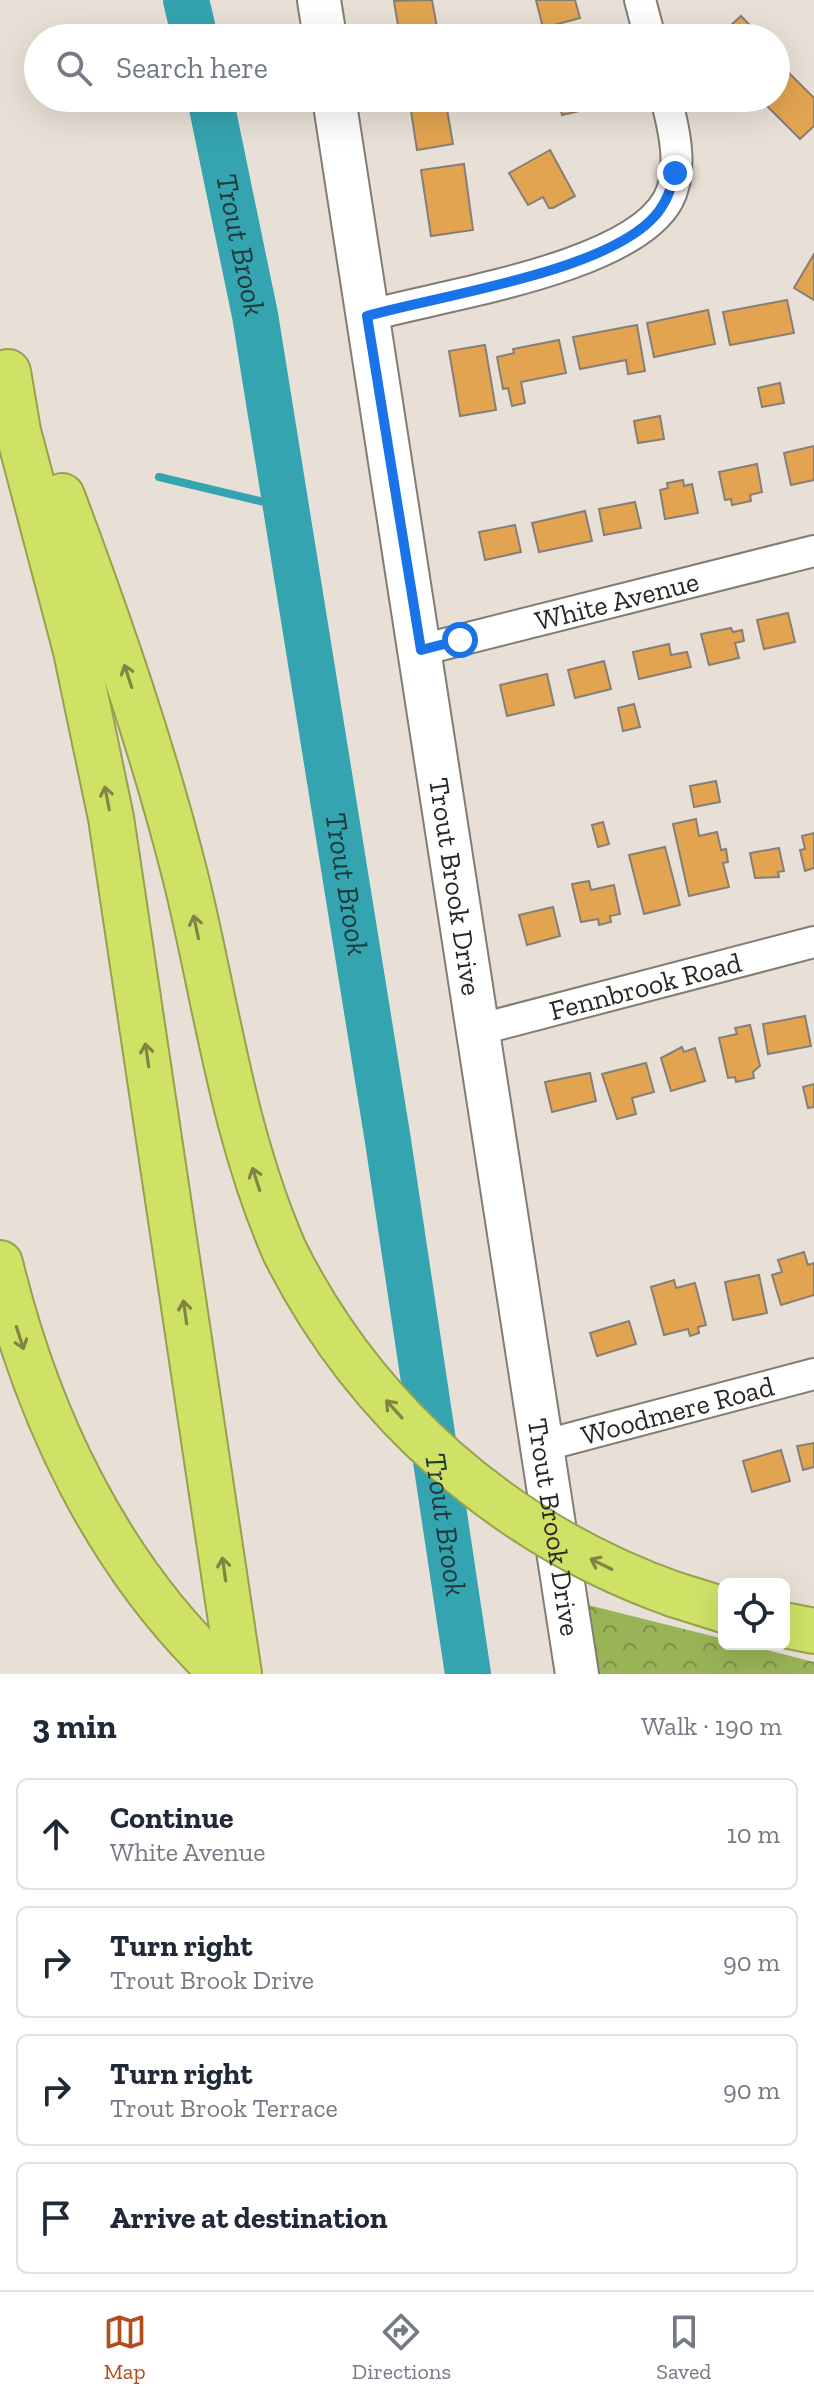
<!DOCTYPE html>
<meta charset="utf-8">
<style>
:root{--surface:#fff;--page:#f6f6f7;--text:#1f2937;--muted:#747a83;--line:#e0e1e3;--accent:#b24d1c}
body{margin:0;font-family:"Zilla Slab",serif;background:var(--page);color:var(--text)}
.controls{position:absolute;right:24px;bottom:24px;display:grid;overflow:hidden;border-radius:12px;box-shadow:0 8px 32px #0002}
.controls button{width:72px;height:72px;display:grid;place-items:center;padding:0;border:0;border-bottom:2px solid var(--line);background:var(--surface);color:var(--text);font:40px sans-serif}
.stop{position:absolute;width:24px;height:24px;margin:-18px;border:6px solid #1a73e8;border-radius:50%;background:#fff}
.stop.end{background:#1a73e8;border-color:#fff;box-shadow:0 2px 8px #0008}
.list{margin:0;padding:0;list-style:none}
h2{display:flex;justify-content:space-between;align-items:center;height:104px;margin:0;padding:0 32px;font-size:34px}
h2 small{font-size:26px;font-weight:400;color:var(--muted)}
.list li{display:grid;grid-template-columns:52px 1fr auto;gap:24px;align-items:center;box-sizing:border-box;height:112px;margin:0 16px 16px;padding:0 16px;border:2px solid var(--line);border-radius:12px}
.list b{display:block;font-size:30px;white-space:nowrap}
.list p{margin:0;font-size:26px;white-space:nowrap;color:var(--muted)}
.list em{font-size:26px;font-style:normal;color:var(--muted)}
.icon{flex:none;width:44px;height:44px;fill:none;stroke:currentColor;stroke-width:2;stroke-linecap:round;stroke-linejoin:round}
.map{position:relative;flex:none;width:814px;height:1674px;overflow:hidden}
.search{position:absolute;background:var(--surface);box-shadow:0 8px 32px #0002;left:24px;right:24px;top:24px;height:88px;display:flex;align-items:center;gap:20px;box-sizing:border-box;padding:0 28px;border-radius:44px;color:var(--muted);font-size:30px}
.sheet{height:616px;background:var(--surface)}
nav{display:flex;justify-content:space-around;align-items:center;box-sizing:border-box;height:112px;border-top:2px solid var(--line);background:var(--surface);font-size:22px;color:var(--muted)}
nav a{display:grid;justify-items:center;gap:4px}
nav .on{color:var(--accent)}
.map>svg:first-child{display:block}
</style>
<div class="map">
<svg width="814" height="1674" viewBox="0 0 814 1674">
<defs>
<pattern id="forest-crowns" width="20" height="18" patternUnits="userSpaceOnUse" patternTransform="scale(2)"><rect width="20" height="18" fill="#99b457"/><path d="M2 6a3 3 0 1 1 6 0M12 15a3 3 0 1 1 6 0" fill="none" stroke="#7d9248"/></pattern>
</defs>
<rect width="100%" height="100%" fill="#e8e0d6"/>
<path fill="url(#forest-crowns)" d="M588 1605 724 1639V1644H744L814 1662V1674H599Z"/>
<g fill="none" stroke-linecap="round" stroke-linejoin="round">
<path stroke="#34a5b0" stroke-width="8" d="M159 477 285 507"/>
<g stroke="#34a5b0" stroke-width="46">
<path d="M186 0 195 38"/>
<path id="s1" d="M210 98 255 315 388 1141 468 1674"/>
</g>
</g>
<g fill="#e2a450" stroke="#877f76" stroke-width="2">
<path d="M432 0 439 38H400L394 1Z"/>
<path d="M536 0H575L580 18 543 28Z"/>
<path d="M741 16 762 38H717Z"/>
<path d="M789 73 814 98V126L800 139 762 101 776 98V86Z"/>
<path d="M409 98H445L453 144 417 150Z"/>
<path d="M558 98H599L601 106 562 115Z"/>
<path d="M550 150 575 196 553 208H549L543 197 528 205 509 173Z"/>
<path d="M464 164 473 230 431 236 421 170Z"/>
<path d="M814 254V300L794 288Z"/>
<path d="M787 300 794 333 730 345 723 312Z"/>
<path d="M708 310 715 344 654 357 647 323Z"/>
<path d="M637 325 645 371 628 374 626 360 580 369 573 337Z"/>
<path d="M559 340 566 373 521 382 525 403 512 406 508 388 503 389 497 357 514 353 513 349Z"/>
<path d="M485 345 496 410 460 416 449 351Z"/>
<path d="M780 383 784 403 762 407 758 388Z"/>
<path d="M660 416 664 439 638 443 634 421Z"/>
<path d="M814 446V480L791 485 784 453Z"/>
<path d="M757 464 762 492 750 495 751 501 732 505 731 499 725 500 719 472Z"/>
<path d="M683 480 684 486 692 484 698 513 665 519 660 490 668 488 667 483Z"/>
<path d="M635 502 641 528 604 535 599 509Z"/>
<path d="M585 511 592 541 539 552 532 523Z"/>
<path d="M515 525 521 552 485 560 479 532Z"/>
<path d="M788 613 795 642 764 649 757 620Z"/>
<path d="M731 628 733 632 742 630 744 641 735 643 739 658 709 665 701 634Z"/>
<path d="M669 644 671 655 687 652 691 667 639 679 633 652Z"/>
<path d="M604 661 611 689 575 698 568 670Z"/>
<path d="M547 674 554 705 507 716 500 685Z"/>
<path d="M634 704 640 727 623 731 618 708Z"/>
<path d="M716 781 720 802 694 807 690 786Z"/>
<path d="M696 819 699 836 717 832 721 850 726 849 728 862 723 863 729 887 689 896 673 824Z"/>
<path d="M603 822 609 844 598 847 592 825Z"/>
<path d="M814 833V868L805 871 800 850 805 849 802 836Z"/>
<path d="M665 847 680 905 644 914 629 855Z"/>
<path d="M779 848 784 871 778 872 779 877 755 878 750 853Z"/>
<path d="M589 881 591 890 614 885 620 914 610 916 611 922 599 925 598 919 581 922 572 884Z"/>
<path d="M553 907 560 936 527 945 519 915Z"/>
<path d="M805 1016 811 1046 768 1054 763 1024Z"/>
<path d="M750 1025 760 1066 753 1072 754 1078 736 1082 735 1077 728 1078 719 1038 737 1034 735 1028Z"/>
<path d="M682 1047 684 1052 695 1048 705 1081 671 1091 661 1058Z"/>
<path d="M646 1063 654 1092 632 1098 636 1114 617 1119 602 1074Z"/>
<path d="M590 1073 596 1101 552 1112 545 1082Z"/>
<path d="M814 1084V1107L808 1108 803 1087Z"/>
<path d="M804 1252 808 1265 814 1263V1295L781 1305 772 1275 782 1272 778 1260Z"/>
<path d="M759 1275 767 1313 733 1320 725 1282Z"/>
<path d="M674 1280 676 1288 695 1283 706 1325 698 1327 699 1333 690 1336 688 1329 664 1335 651 1287Z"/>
<path d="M629 1321 636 1344 597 1356 590 1333Z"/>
<path d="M814 1443V1467L803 1470 797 1446Z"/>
<path d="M781 1450 790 1481 752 1492 743 1461Z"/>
</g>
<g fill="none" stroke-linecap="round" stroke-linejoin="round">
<g stroke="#837c73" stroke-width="34">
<g id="minor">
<path d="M640 0 650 38"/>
<path d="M367 316C441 295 630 269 668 200 684 170 674 129 666 98"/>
<path id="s2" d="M421 650 814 551"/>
<path id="s3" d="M477 1030 814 942"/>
<path id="s4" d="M542 1446 814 1374"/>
</g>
</g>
<g stroke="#837c73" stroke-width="46">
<g id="secondary">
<path d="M319 0 325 38"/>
<path id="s5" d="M334 98 577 1674"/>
</g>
</g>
<g stroke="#96a14f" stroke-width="48">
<g id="motorway">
<path d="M8 372 18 431 76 651 111 818 239 1674"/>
<path d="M62 496C110 624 154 751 187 883 217 1007 233 1134 285 1252"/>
<path d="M0 1263C37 1416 107 1565 223 1674"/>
<path d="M673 1594 724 1610"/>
<path d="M784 1625 814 1631"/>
</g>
</g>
<use href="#minor" stroke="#fff" stroke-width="30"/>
<use href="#secondary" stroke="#fff" stroke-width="42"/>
<use href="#motorway" stroke="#d0e266" stroke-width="44"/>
<g stroke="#96a14f" stroke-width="48" stroke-linecap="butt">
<path id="motorway-bridge" d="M285 1252C365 1412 505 1534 673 1594"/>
</g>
<use href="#motorway-bridge" stroke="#d0e266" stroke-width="44"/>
</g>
<defs><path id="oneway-shaft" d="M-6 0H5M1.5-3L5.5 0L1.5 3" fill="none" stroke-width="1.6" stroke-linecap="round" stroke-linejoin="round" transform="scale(2)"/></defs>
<g stroke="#7e8545">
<use href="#oneway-shaft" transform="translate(128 676) rotate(-108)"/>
<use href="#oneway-shaft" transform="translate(107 798) rotate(-101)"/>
<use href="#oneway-shaft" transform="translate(196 927) rotate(-102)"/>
<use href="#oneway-shaft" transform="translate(147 1055) rotate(-98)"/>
<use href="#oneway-shaft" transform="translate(256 1179) rotate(-108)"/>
<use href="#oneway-shaft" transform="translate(185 1312) rotate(-98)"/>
<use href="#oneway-shaft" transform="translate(20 1338) rotate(72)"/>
<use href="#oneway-shaft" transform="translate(394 1409) rotate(-132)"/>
<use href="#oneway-shaft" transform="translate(601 1564) rotate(-154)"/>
<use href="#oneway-shaft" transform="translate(224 1569) rotate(-98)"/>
</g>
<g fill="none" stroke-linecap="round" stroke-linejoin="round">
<path stroke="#1a73e8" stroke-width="10" d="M460 640 421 650 367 316C442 295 596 273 650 221 665 207 670 192 675 173"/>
</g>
<g text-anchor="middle" stroke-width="7" stroke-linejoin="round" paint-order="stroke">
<g font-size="28" fill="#2b2824" stroke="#fff">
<text dy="10" stroke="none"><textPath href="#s2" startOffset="202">White Avenue</textPath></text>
<text dy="10" stroke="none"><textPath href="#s5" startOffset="798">Trout Brook Drive</textPath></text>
<text dy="10" stroke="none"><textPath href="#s3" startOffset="174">Fennbrook Road</textPath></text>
<text dy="10" stroke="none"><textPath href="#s4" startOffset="140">Woodmere Road</textPath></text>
<text dy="10" stroke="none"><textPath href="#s5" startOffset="1446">Trout Brook Drive</textPath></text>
</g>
<g font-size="30" font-style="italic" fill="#20393b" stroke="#fff">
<text dy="10" stroke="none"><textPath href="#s1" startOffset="150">Trout Brook</textPath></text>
<text dy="10" stroke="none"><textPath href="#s1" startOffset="798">Trout Brook</textPath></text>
<text dy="10" stroke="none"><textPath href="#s1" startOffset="1446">Trout Brook</textPath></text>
</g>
</g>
</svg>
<div class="controls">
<button><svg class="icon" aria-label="locate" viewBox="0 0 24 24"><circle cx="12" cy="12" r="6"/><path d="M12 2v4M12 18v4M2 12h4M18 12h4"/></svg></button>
</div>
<div class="stop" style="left:460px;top:640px"></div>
<div class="stop end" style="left:675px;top:173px"></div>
<div class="search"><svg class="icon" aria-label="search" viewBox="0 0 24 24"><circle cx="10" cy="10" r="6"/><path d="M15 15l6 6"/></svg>Search here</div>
</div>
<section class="sheet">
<h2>3 min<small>Walk · 190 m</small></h2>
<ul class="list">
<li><svg class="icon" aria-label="ahead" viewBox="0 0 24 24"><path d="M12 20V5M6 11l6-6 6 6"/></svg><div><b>Continue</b><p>White Avenue</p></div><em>10 m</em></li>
<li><svg class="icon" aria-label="right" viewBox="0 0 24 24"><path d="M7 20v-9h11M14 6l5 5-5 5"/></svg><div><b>Turn right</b><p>Trout Brook Drive</p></div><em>90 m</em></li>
<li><svg class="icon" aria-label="right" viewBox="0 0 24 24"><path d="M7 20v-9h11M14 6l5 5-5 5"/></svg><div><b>Turn right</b><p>Trout Brook Terrace</p></div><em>90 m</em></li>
<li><svg class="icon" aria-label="arrive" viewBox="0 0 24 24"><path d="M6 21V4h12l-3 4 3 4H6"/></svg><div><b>Arrive at destination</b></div></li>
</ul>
</section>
<nav>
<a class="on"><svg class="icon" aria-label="map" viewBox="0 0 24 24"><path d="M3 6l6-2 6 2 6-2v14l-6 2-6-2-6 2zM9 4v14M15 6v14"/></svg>Map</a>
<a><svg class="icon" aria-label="directions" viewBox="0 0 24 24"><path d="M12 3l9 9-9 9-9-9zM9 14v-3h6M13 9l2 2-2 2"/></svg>Directions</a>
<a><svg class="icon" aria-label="saved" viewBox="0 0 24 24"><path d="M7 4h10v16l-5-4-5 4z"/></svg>Saved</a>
</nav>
